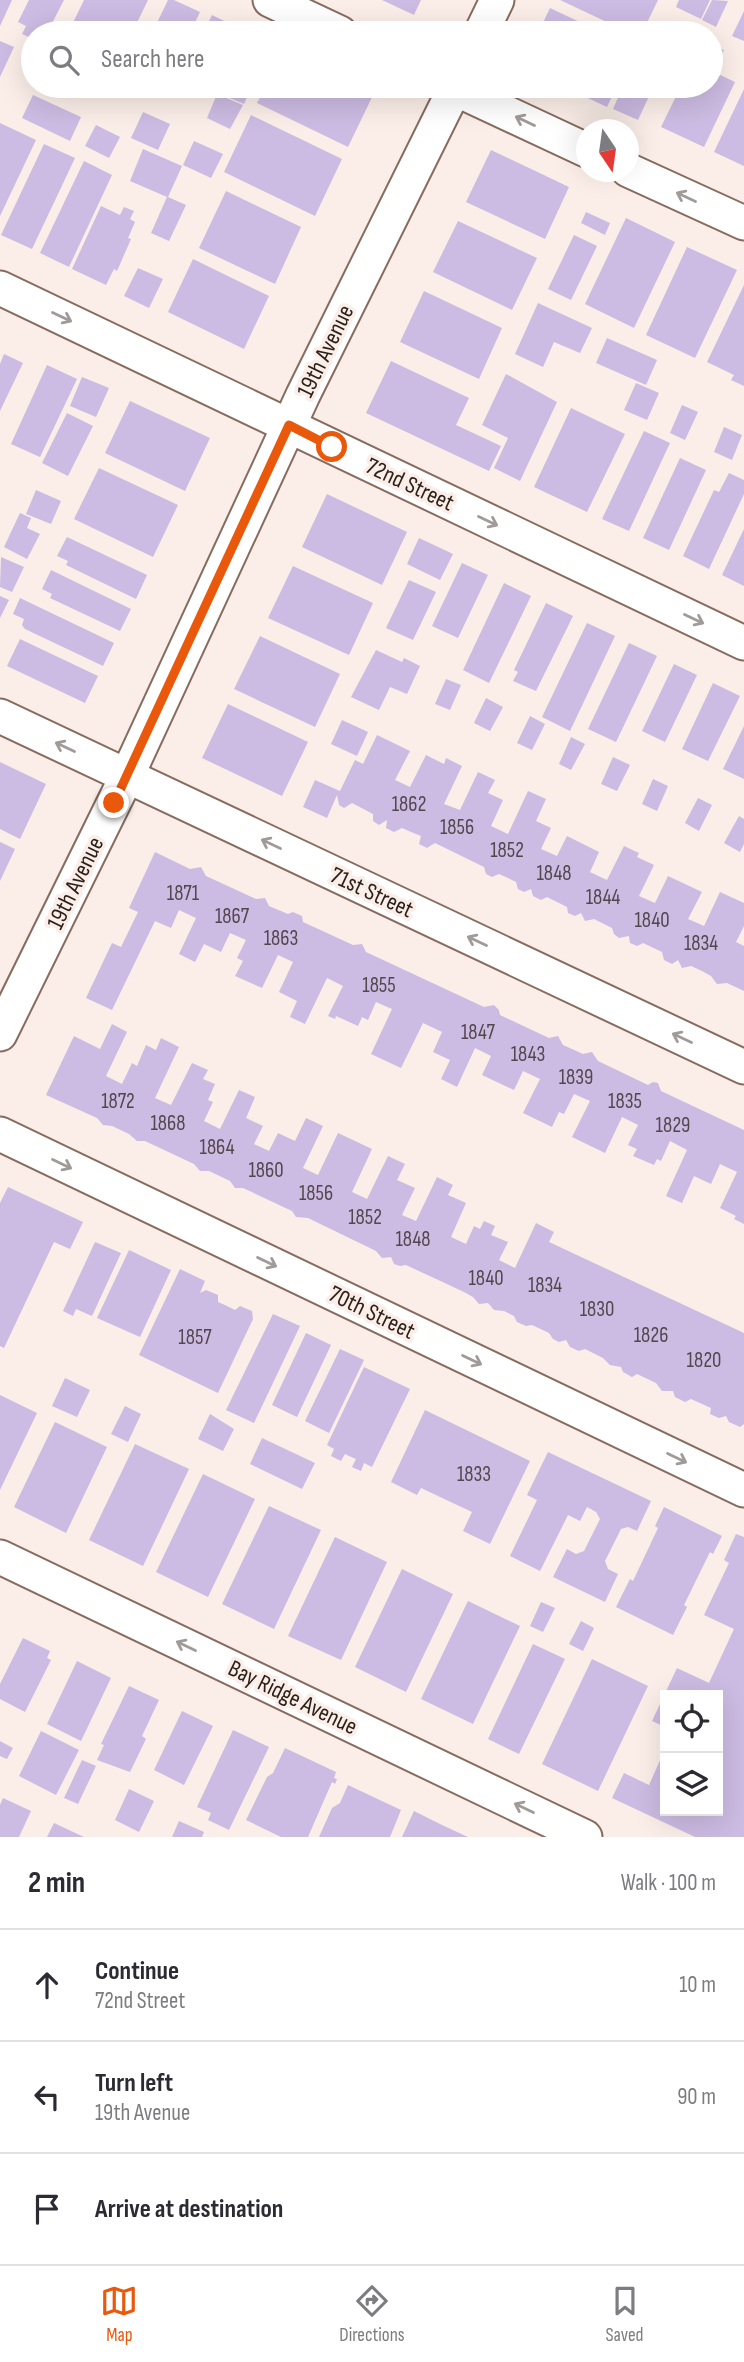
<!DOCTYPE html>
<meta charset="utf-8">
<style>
:root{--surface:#fff;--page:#f7f7f7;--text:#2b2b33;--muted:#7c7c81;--line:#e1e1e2;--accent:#ea580c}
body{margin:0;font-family:"Sofia Sans Condensed",sans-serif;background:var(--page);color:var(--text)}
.controls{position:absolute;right:21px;bottom:21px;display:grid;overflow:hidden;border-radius:0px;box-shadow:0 7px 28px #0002}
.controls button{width:63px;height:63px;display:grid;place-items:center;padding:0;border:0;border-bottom:2px solid var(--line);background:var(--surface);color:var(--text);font:35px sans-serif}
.compass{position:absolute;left:576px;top:119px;width:63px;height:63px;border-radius:50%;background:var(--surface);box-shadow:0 7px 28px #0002;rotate:167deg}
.stop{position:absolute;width:21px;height:21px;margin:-16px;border:5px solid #ea580c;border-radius:50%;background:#fff}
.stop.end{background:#ea580c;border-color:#fff;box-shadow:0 2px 7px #0008}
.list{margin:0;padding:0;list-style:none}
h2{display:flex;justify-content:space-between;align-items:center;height:91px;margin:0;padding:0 28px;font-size:30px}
h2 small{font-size:23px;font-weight:400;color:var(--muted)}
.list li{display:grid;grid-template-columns:46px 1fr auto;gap:21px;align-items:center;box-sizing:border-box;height:112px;padding:0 28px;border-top:2px solid var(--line)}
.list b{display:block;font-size:26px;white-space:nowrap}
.list p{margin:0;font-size:23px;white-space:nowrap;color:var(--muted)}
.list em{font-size:23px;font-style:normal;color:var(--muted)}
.icon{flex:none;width:38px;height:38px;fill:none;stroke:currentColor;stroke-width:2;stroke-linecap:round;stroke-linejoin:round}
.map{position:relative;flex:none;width:744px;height:1837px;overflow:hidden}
.search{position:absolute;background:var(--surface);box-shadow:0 7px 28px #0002;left:21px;right:21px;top:21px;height:77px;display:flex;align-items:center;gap:18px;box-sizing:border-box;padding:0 24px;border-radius:38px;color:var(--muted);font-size:26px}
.sheet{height:427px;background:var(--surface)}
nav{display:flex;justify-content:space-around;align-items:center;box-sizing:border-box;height:98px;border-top:2px solid var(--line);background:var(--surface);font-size:19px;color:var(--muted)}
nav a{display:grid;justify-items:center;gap:4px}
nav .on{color:var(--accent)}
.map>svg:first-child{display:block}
</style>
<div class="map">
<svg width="744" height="1837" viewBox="0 0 744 1837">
<rect width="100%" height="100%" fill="#fbeee8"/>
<g fill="#ccbbe2">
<path d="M0 0H12L0 26Z"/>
<path d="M29 0H64L47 33H33V39L22 34 26 26 18 22Z"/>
<path d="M84 0H148L132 33H68Z"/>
<path d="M168 0H174L200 12 190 33H152Z"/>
<path d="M382 0H421L414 15Z"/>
<path d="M560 0H658L642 33H630Z"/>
<path d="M679 0H710L701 19 676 7Z"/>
<path d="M712 0 728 1 716 27 702 20Z"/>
<path d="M550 8 603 33H538Z"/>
<path d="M744 11V41L732 36Z"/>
<path d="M212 15 245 31 244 33H203Z"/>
<path d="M0 41 14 47 0 77Z"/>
<path d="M711 44 724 50 714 72 735 82 704 147 661 127 681 86H711Z"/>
<path d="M189 86H218L213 97Z"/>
<path d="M221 86H252L244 104 218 93Z"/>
<path d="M266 86H365L375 91 348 147 257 103Z"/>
<path d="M562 86H617L607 107Z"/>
<path d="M623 86H637L651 92 638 120 613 109Z"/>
<path d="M744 89V166L714 152Z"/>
<path d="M217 94 243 105 230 129 207 118Z"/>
<path d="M33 95 81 117 70 141 22 118Z"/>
<path d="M143 112 170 124 158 150 131 138Z"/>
<path d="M251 115 342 159 315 216 224 172Z"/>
<path d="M0 123 36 140 0 216Z"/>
<path d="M96 125 120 137 109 158 85 146Z"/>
<path d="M194 141 223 154 211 178 183 165Z"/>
<path d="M44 144 75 158 32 249 1 235Z"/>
<path d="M143 149 182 166 168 197 186 205 169 241 151 233 167 197 130 181Z"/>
<path d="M491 150 569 187 545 239 466 202Z"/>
<path d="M84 161 112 175 69 267 40 253Z"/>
<path d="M226 191 301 227 275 284 199 248Z"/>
<path d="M101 206 120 215 124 207 134 211 130 219 135 222 128 238 131 239 117 271 114 269 106 285 72 269Z"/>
<path d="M586 212 610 223 605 235 581 223Z"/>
<path d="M626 218 675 242 634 328 585 304Z"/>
<path d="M458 221 537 258 512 310 433 272Z"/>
<path d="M574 235 597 246 571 300 548 289Z"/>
<path d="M687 247 737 270 695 358 646 335Z"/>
<path d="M193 259 269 296 244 349 168 312Z"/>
<path d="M138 268 163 279 149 308 124 296Z"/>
<path d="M744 285V386L731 380 734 375 707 362Z"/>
<path d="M424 291 502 328 479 379 400 342Z"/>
<path d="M538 303 592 328 580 353 554 342 543 367 515 354Z"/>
<path d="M607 338 657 360 646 385 596 363Z"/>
<path d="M4 354 23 363 0 411V364Z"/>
<path d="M391 361 469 398 456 425 501 446 489 471 366 413Z"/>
<path d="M47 365 77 379 40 457 11 444Z"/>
<path d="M506 374 557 402 520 481 494 468 508 438 482 425Z"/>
<path d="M82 377 109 388 96 417 70 406Z"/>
<path d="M636 383 659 393 647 420 624 410Z"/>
<path d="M130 401 210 438 185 491 105 453Z"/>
<path d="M682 405 698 412 685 440 670 433Z"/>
<path d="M571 408 625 434 587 512 534 487Z"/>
<path d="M67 413 93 426 68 476 42 463Z"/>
<path d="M724 427 742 435 732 460 714 452Z"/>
<path d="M644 431 670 443 629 531 602 519Z"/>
<path d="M680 458 706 470 669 550 643 538Z"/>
<path d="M99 468 178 505 153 557 74 519Z"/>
<path d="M729 473 744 480V494L709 569 683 556 714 490 719 492Z"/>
<path d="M36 490 61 501 51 524 26 514Z"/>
<path d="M327 494 407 532 382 585 302 547Z"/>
<path d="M20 513 31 518 27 528 40 534 27 559 4 547Z"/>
<path d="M744 529V586L722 575Z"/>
<path d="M67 537 147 575 136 599 66 565 68 561 57 556Z"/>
<path d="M419 538 453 554 440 580 407 564Z"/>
<path d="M1 557 24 567 12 592 0 587Z"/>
<path d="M462 563 488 575 458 638 432 626Z"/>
<path d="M293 566 373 603 349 655 268 618Z"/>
<path d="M51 570 131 609 120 631 50 598 52 594 42 589Z"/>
<path d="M409 580 436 592 413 640 386 628Z"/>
<path d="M504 583 531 596 489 683 463 670Z"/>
<path d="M0 596 9 600 0 618Z"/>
<path d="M20 598 114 643 103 666 25 629 22 625 24 619 13 614Z"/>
<path d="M546 603 573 616 536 691 513 681 518 672 514 670Z"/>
<path d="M587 623 615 636 570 731 542 717Z"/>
<path d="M260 636 340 674 315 727 234 689Z"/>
<path d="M20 639 98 676 85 703 7 666Z"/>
<path d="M629 643 657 656 616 742 588 729Z"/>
<path d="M376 650 402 662 404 658 420 666 407 694 390 687 379 710 351 697Z"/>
<path d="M674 664 697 675 665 742 642 731Z"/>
<path d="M446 679 461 685 450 710 435 704Z"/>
<path d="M713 683 740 696 708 761 682 749Z"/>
<path d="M486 698 503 707 490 731 474 723Z"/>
<path d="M228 704 308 742 282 796 202 758Z"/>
<path d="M530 716 545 724 532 750 517 743Z"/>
<path d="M342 720 368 732 357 756 331 744Z"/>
<path d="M744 726V779L723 769Z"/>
<path d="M377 735 410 751 395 780 410 787 426 755 444 764 446 758 462 766 444 804 460 810 478 772 495 780 488 793 503 800 491 826 508 834 528 791 546 799 536 821 551 828 541 849 557 856 567 836 599 852 590 872 607 880 624 846 639 853 637 857 654 865 639 896 655 903 668 876 702 892 688 919 704 926 720 892 744 903V926L736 942 744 946V991L727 983 717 984 711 976 702 971 691 966 682 968 678 960 672 964 664 960 662 952 643 943 637 946 630 943 629 936 619 938 614 934 612 928 594 919 585 921 581 913 575 916 568 913 567 907 547 897 541 900 533 896 531 889 524 892 518 889 516 882 508 878 499 874 492 877 486 874 484 867 435 843 427 848 419 844 421 836 411 832 402 828 394 832 386 828 387 820 379 825 373 821V814L352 803 344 808 339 805 337 795 327 818 303 807 315 780 340 791 355 760 363 764Z"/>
<path d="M571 737 585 744 571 770 559 764Z"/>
<path d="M613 757 630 765 617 791 601 784Z"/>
<path d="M0 762 46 784 20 839 0 829Z"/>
<path d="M653 779 668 786 657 811 642 804Z"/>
<path d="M698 798 712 805 699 831 685 823Z"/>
<path d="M739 816 744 819V844L740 852 724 843Z"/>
<path d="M0 842 15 849 0 881Z"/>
<path d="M155 852 190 869 201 867 206 876 256 899 265 898 269 906 288 914 293 912 302 916 303 922 353 945 362 944 366 952 484 1007 494 1005 499 1010 500 1015 549 1038 558 1036 563 1045 583 1054 592 1052 598 1061 648 1085 653 1082 658 1083 661 1091 744 1130V1224L734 1219 736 1216 720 1208 737 1172 720 1164 711 1184 694 1176 682 1203 666 1196 687 1150 670 1141 661 1161 657 1159 654 1165 633 1156 637 1149 628 1145 638 1125 622 1117 605 1153 572 1137 590 1101 574 1094 564 1114 559 1112 552 1127 523 1113 540 1079 523 1071 514 1090 482 1075 491 1056 475 1048 457 1087 441 1079 450 1060 433 1052 442 1032 423 1023 401 1068 371 1054 392 1009 376 1002 368 1020 362 1017 358 1026 336 1016 335 1019 328 1016 343 986 327 978 305 1024 290 1017 297 1001 279 992 293 962 278 955 262 988 235 976 243 961 237 958 246 940 230 933 221 952 204 944 195 962 179 954 196 918 179 910 171 928 155 921 112 1010 86 998 112 943 121 947 138 912 129 908Z"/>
<path d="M112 1024 127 1032 106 1076 122 1084 132 1063 137 1066 146 1045 156 1050 161 1038 179 1047 155 1098 171 1105 192 1063 208 1070 203 1079 215 1084 208 1100 213 1102 204 1121 220 1129 239 1090 255 1097 246 1118 263 1126 254 1144 269 1151 278 1133 295 1141 306 1118 323 1126 303 1168 318 1175 338 1133 372 1149 352 1192 367 1199 388 1156 405 1164 397 1180 415 1188 402 1215 416 1221 437 1177 453 1185 448 1195 466 1203 451 1237 466 1244 474 1226 480 1229 484 1221 495 1226 491 1235 508 1242 499 1260 515 1268 536 1223 554 1232 549 1242 744 1333V1424L740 1427 729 1422 726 1416 719 1418 710 1414 711 1408 691 1399 685 1402 675 1397 673 1391H662L656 1383 637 1374 632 1377 623 1372 621 1367 610 1365 603 1358 585 1349 579 1351 570 1347 566 1340 559 1342 553 1339 549 1333 532 1325 526 1326 517 1322 514 1316 504 1311 494 1310 488 1303 479 1304 473 1297 464 1292 406 1265 400 1266 394 1264 391 1257 382 1258 376 1251 308 1218 296 1217 292 1211 243 1188H235L230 1181 209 1171H200L194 1164 145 1141H137L129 1134 112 1126 103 1125 97 1118 46 1095 74 1036 100 1049Z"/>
<path d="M8 1187 83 1222 70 1249 54 1242 4 1348 0 1346V1203Z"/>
<path d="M95 1242 121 1253 92 1316 76 1309 73 1316 63 1311Z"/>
<path d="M129 1250 171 1270 140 1337 97 1318Z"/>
<path d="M180 1269 205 1281 200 1293 206 1290 218 1295V1302L227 1306 235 1310 240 1306 252 1311 253 1319 218 1393 139 1355Z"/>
<path d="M273 1314 300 1326 254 1423 226 1410Z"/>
<path d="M306 1333 331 1345 297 1417 272 1405Z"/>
<path d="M340 1349 364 1360 329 1433 305 1421Z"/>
<path d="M364 1367 410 1389 372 1467 364 1463 361 1471 352 1467 356 1459 349 1456 345 1454 341 1461 331 1456 334 1449 327 1445Z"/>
<path d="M65 1378 90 1390 77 1417 52 1406Z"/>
<path d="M0 1395 37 1413 0 1490Z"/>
<path d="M125 1406 141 1414 128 1442 111 1434Z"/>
<path d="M425 1410 530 1461 490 1544 463 1531 472 1512 421 1488 417 1495 391 1482Z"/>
<path d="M210 1414 234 1429 223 1451 198 1439Z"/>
<path d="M55 1422 107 1447 66 1533 14 1507Z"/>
<path d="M262 1438 315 1463 302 1489 250 1464Z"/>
<path d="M135 1444 189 1469 143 1566 89 1540Z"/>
<path d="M548 1452 651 1501 637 1531 628 1527 621 1529 605 1561 608 1569 618 1574 605 1602 553 1577 567 1549 576 1554 584 1551 600 1519 596 1512 587 1507 580 1521 568 1515 540 1571 510 1556 537 1500 527 1495Z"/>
<path d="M203 1474 255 1499 208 1597 156 1572Z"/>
<path d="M269 1506 321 1530 274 1629 222 1604Z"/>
<path d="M664 1507 722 1536 713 1554 710 1552 684 1605 687 1607 673 1635 616 1607 630 1579 633 1581 658 1528 655 1526Z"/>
<path d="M736 1534 744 1537V1837H695L612 1798 624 1773 649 1785 661 1758 665 1760V1811H718V1695H665V1727L652 1721 677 1668 709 1683 734 1629 704 1615 729 1563 724 1560Z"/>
<path d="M335 1537 387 1562 341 1660 288 1636Z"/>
<path d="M402 1569 453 1594 406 1692 355 1667Z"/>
<path d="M468 1601 520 1626 473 1724 421 1699Z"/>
<path d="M541 1602 555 1608 543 1632 530 1626Z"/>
<path d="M581 1621 594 1628 583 1651 569 1644Z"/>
<path d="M23 1638 50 1651 47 1658 51 1660 25 1712 0 1699V1684Z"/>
<path d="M533 1644 565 1659 519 1754 488 1739Z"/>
<path d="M592 1659 648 1686 598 1791 542 1764Z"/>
<path d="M77 1661 111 1678 81 1741 47 1724Z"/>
<path d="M129 1686 159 1700 142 1736 146 1739 130 1772 97 1760 104 1745 101 1744Z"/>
<path d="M182 1711 213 1726 184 1785 154 1770Z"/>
<path d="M233 1730 269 1747 229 1830 208 1820 211 1813 197 1807Z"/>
<path d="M41 1731 79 1750 56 1795 19 1776Z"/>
<path d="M0 1741 13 1748 7 1759 0 1756Z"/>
<path d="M285 1748 336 1772 334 1778 337 1779 335 1784 332 1782 308 1837H281L246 1820 267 1777 273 1773Z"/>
<path d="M82 1760 96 1766 78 1804 64 1798Z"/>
<path d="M348 1785 401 1810 390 1837H319L332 1808 340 1803Z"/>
<path d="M129 1789 154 1801 139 1832 115 1820Z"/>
<path d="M3 1798 31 1811 19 1837H0V1805Z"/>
<path d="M414 1811 442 1825 468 1837H402Z"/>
<path d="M179 1821 204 1832 202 1837H172Z"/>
<path d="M54 1823 84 1837H47Z"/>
</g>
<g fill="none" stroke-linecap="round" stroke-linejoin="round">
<g stroke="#876b5f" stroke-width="37">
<g id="street">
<path d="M270 0 340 33"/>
<path d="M481 33 497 0"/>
<path d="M449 86 586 150"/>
<path d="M628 170 744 223"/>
<path d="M0 288 744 643"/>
<path d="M0 716 744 1067"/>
<path d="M0 1034 127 776 303 395 456 86"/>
<path d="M0 1134 744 1490"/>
<path d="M0 1557 585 1837"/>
</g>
</g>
<use href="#street" stroke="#fff" stroke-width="33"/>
</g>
<defs><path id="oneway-shaft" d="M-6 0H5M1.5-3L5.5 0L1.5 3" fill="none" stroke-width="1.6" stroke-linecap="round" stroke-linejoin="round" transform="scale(1.75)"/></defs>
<g stroke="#a09a98">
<use href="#oneway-shaft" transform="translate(525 121) rotate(-155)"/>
<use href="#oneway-shaft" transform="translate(686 197) rotate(-155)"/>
<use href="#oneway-shaft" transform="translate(62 317) rotate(25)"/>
<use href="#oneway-shaft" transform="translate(488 521) rotate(25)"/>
<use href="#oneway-shaft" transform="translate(694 619) rotate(25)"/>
<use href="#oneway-shaft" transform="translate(65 747) rotate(-155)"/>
<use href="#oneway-shaft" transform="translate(271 844) rotate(-155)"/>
<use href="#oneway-shaft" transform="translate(477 941) rotate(-155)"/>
<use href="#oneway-shaft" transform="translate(682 1038) rotate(-155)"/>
<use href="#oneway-shaft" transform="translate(62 1164) rotate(26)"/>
<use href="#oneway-shaft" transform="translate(267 1262) rotate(26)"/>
<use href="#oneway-shaft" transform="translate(472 1360) rotate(26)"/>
<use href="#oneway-shaft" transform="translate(677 1458) rotate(26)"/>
<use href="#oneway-shaft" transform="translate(186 1646) rotate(-154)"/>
<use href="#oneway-shaft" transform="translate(524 1808) rotate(-154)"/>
</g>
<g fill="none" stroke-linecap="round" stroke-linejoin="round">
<path stroke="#ea580c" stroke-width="9" d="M114 803 289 425 332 447"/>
</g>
<g text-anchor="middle" stroke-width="7" stroke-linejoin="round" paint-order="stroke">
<g font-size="21" fill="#53464c">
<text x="409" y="811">1862</text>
<text x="457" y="834">1856</text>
<text x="507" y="857">1852</text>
<text x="554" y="880">1848</text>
<text x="183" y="900">1871</text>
<text x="603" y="904">1844</text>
<text x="232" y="923">1867</text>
<text x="652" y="927">1840</text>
<text x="281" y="945">1863</text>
<text x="701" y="950">1834</text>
<text x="379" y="992">1855</text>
<text x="478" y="1039">1847</text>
<text x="528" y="1061">1843</text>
<text x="576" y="1084">1839</text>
<text x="118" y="1108">1872</text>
<text x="625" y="1108">1835</text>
<text x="168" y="1130">1868</text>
<text x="673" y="1132">1829</text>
<text x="217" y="1154">1864</text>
<text x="266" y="1177">1860</text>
<text x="316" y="1200">1856</text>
<text x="365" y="1224">1852</text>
<text x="413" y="1246">1848</text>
<text x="486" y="1285">1840</text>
<text x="545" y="1292">1834</text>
<text x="597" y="1316">1830</text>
<text x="651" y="1342">1826</text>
<text x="195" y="1344">1857</text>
<text x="704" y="1367">1820</text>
<text x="474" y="1481">1833</text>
</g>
<g font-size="24" fill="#2b1f1a" stroke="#fbeee8">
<text transform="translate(325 351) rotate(-64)" y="8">19th Avenue</text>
<text transform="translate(410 484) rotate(25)" y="8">72nd Street</text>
<text transform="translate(75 883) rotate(-64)" y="8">19th Avenue</text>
<text transform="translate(372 892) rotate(25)" y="8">71st Street</text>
<text transform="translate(372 1312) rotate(26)" y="8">70th Street</text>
<text transform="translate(293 1697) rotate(26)" y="8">Bay Ridge Avenue</text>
</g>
</g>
</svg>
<div class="controls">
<button><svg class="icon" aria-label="locate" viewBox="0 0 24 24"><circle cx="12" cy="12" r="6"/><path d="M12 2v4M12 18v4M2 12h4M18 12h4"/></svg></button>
<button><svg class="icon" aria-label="layers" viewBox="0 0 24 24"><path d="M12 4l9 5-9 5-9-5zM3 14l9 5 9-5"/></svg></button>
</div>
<svg class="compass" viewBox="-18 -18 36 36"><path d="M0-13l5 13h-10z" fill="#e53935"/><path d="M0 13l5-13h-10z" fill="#7c7c81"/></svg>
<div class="stop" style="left:332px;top:447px"></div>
<div class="stop end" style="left:114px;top:803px"></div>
<div class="search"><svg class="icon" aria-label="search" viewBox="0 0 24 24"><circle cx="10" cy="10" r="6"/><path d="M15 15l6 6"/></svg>Search here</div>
</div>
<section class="sheet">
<h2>2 min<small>Walk · 100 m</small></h2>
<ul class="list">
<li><svg class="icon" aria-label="ahead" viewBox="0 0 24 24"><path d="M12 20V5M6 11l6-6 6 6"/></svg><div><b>Continue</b><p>72nd Street</p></div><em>10 m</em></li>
<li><svg class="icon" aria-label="left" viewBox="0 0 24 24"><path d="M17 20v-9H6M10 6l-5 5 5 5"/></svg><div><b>Turn left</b><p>19th Avenue</p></div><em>90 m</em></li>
<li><svg class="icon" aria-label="arrive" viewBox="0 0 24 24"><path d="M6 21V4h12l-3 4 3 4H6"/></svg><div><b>Arrive at destination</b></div></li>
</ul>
</section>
<nav>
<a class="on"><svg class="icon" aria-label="map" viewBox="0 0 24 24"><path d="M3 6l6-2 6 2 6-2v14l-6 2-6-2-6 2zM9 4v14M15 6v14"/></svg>Map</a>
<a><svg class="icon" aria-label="directions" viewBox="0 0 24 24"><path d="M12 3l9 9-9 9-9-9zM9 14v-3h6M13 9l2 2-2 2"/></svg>Directions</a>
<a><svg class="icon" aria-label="saved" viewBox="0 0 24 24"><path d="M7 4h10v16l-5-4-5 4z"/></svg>Saved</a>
</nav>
